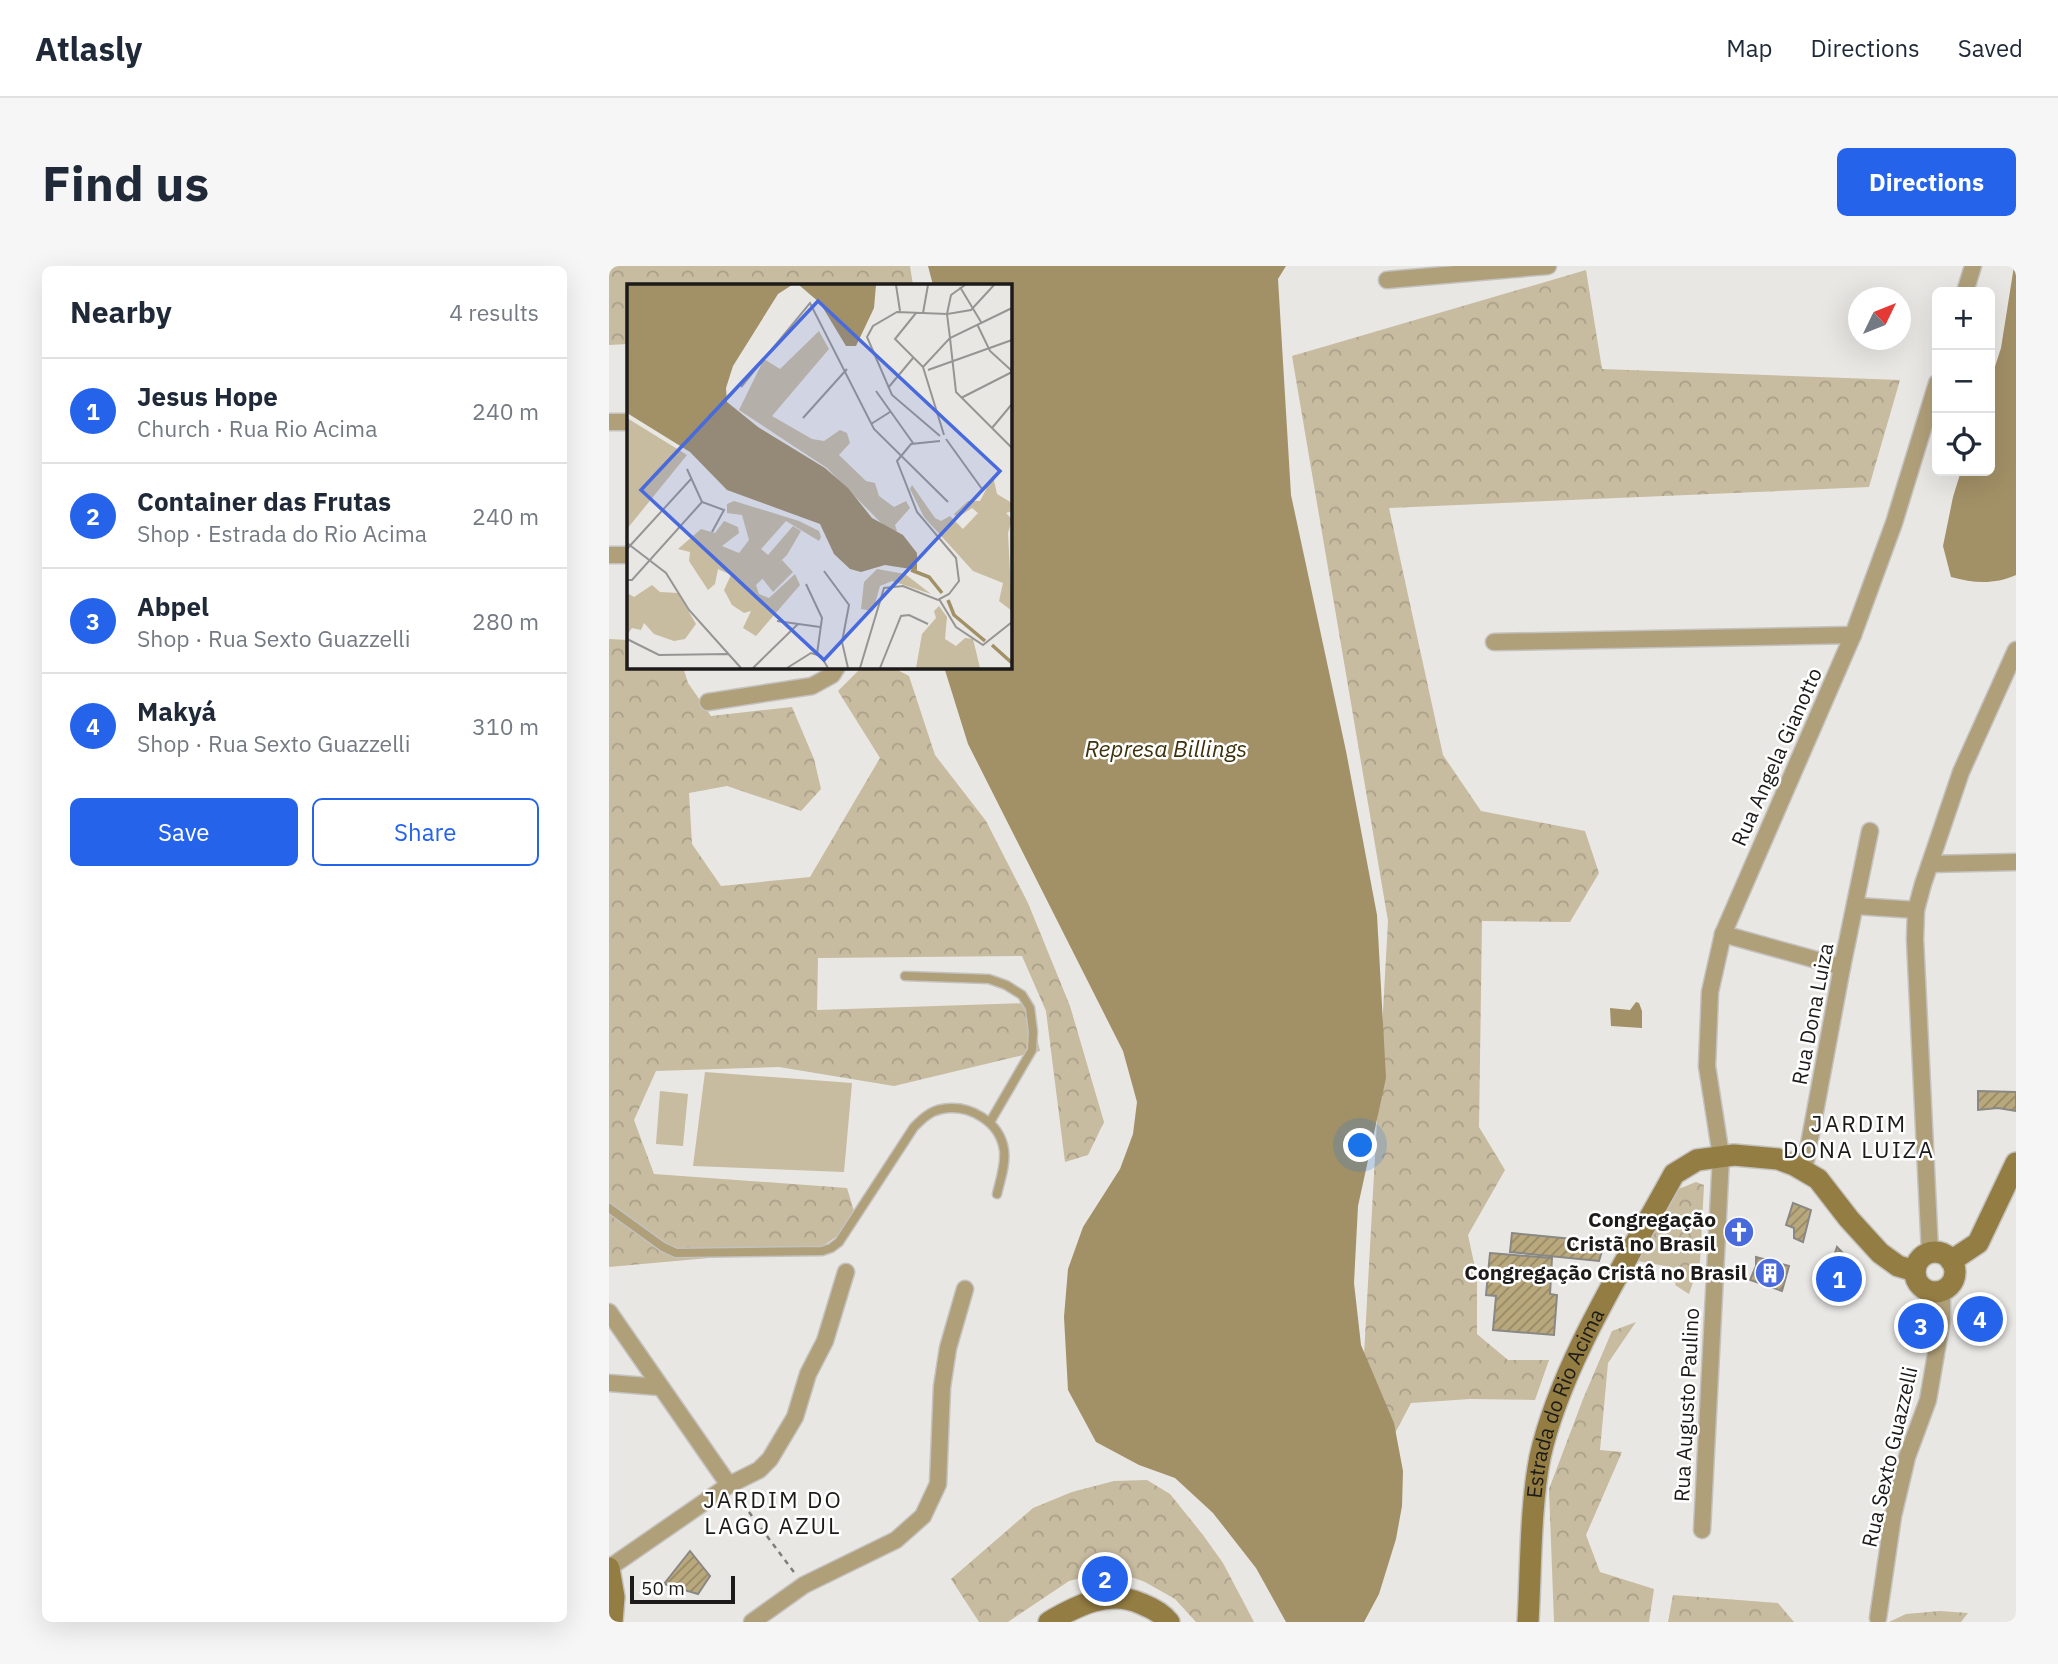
<!DOCTYPE html>
<meta charset="utf-8">
<style>
:root{--surface:#fff;--page:#f6f6f7;--text:#1f2937;--muted:#747a83;--line:#e0e1e3;--accent:#2563eb}
body{margin:0;font-family:"IBM Plex Sans",sans-serif;background:var(--page);color:var(--text)}
.controls{position:absolute;right:21px;top:21px;display:grid;overflow:hidden;border-radius:10px;box-shadow:0 7px 28px #0002}
.controls button{width:63px;height:63px;display:grid;place-items:center;padding:0;border:0;border-bottom:2px solid var(--line);background:var(--surface);color:var(--text);font:35px sans-serif}
.compass{position:absolute;left:1239px;top:21px;width:63px;height:63px;border-radius:50%;background:var(--surface);box-shadow:0 7px 28px #0002;rotate:47deg}
.scale{position:absolute;left:21px;bottom:18px;width:105px;box-sizing:border-box;padding-left:7px;border:4px solid #1c1b1a;border-top:0;font-size:19px;line-height:24px;white-space:nowrap;color:#1c1b1a;-webkit-text-stroke:5px #fff;paint-order:stroke}
.you{position:absolute;left:752px;top:880px;width:24px;height:24px;margin:-18px;border:5px solid #fff;border-radius:50%;background:#1a73e8;box-shadow:0 0 0 10px #1a73e833}
.badge{display:grid;place-items:center;width:46px;height:46px;border-radius:50%;background:var(--accent);color:#fff;font-size:23px;font-weight:700}
.pin{position:absolute;translate:-50% -50%;border:4px solid #fff;box-shadow:0 2px 7px #0006}
.list{margin:0;padding:0;list-style:none}
h2{display:flex;justify-content:space-between;align-items:center;height:91px;margin:0;padding:0 28px;font-size:30px}
h2 small{font-size:23px;font-weight:400;color:var(--muted)}
.list li{display:grid;grid-template-columns:46px 1fr auto;gap:21px;align-items:center;box-sizing:border-box;height:105px;padding:0 28px;border-top:2px solid var(--line)}
.list b{display:block;font-size:26px;white-space:nowrap}
.list p{margin:0;font-size:23px;white-space:nowrap;color:var(--muted)}
.list em{font-size:23px;font-style:normal;color:var(--muted)}
.actions{display:flex;gap:14px;padding:21px 28px}
.actions a{flex:1;padding:16px 0;border:2px solid var(--accent);border-radius:10px;text-align:center;font-size:24px;color:var(--accent)}
.actions .main{background:var(--accent);color:#fff}
.icon{flex:none;width:38px;height:38px;fill:none;stroke:currentColor;stroke-width:2;stroke-linecap:round;stroke-linejoin:round}
.map{position:relative;flex:none;width:1407px;height:1356px;overflow:hidden;border-radius:10px}
header{display:flex;align-items:center;gap:42px;box-sizing:border-box;height:98px;padding:0 35px;background:var(--surface);border-bottom:2px solid var(--line)}
header strong{font-size:33px}
nav{display:flex;gap:38px;margin-inline-start:auto;font-size:24px}
.intro{display:flex;align-items:center;justify-content:space-between;box-sizing:border-box;height:168px;padding:0 42px}
h1{margin:0;font-size:49px}
.button{padding:18px 32px;border-radius:10px;background:var(--accent);color:#fff;font-size:24px;font-weight:700}
main{display:flex;gap:42px;padding:0 42px}
aside{flex:1;background:var(--surface);border-radius:10px;box-shadow:0 7px 28px #0002}
.map>svg:first-child{display:block}
</style>
<header>
<strong>Atlasly</strong>
<nav><a>Map</a><a>Directions</a><a>Saved</a></nav>
</header>
<div class="intro"><h1>Find us</h1><a class="button">Directions</a></div>
<main>
<aside>
<h2>Nearby<small>4 results</small></h2>
<ul class="list">
<li><span class="badge">1</span><div><b>Jesus Hope</b><p>Church · Rua Rio Acima</p></div><em>240 m</em></li>
<li><span class="badge">2</span><div><b>Container das Frutas</b><p>Shop · Estrada do Rio Acima</p></div><em>240 m</em></li>
<li><span class="badge">3</span><div><b>Abpel</b><p>Shop · Rua Sexto Guazzelli</p></div><em>280 m</em></li>
<li><span class="badge">4</span><div><b>Makyá</b><p>Shop · Rua Sexto Guazzelli</p></div><em>310 m</em></li>
</ul>
<div class="actions"><a class="main">Save</a><a>Share</a></div>
</aside>
<div class="map">
<svg width="1407" height="1356" viewBox="0 0 1407 1356">
<defs>
<pattern id="forest-crowns" width="20" height="18" patternUnits="userSpaceOnUse" patternTransform="scale(1.75)"><rect width="20" height="18" fill="#c7bba0"/><path d="M2 6a3 3 0 1 1 6 0M12 15a3 3 0 1 1 6 0" fill="none" stroke="#aaa089"/></pattern>
<pattern id="building-hatch" width="6" height="6" patternUnits="userSpaceOnUse" patternTransform="scale(1.75)"><rect width="6" height="6" fill="#baa87d"/><path d="M-1 1l2-2M0 6l6-6M5 7l2-2" fill="none" stroke="#968866"/></pattern>
</defs>
<rect width="100%" height="100%" fill="#e9e7e3"/>
<g fill="#c7bba0">
<path d="M96 806 243 817 235 906 84 900Z"/>
<path d="M51 825 79 828 74 880 47 878Z"/>
</g>
<g fill="url(#forest-crowns)">
<path d="M0 0H301L304 19H19V78L0 79Z"/>
<path d="M977 4 993 103 1291 114 1260 221 780 242 834 489 872 545 976 565 990 607 961 656 873 655 870 861 896 904 859 969 868 1011V1068L899 1094H940L926 1134 861 1133 802 1137 785 1169 752 1144 779 655 683 90Z"/>
<path d="M0 373 19 374V401H74L79 417 102 450 183 441 205 493 212 523 192 545 118 520 80 527 83 578 112 620 201 611 271 492 229 425 253 401H283L300 410 326 489 377 555 419 637 461 740 495 856 479 889 456 896 437 745 413 690 209 692 208 744 420 737 431 785 285 820 170 801 47 805 25 854 45 908 238 922 245 945 227 971 211 982 0 1001Z"/>
<path d="M1087 916 1095 919 1091 996 1080 1028 1066 1019 1072 1003 1029 995 1067 924Z"/>
<path d="M1027 1056 999 1097 991 1184 1013 1186 977 1269 991 1306 1045 1323 1040 1356H945L940 1223 974 1133 1003 1065Z"/>
<path d="M538 1214 561 1228 594 1269 614 1297 645 1356H587L566 1333 536 1316 503 1304 460 1315 399 1356H370L342 1313 424 1242 463 1226 505 1215Z"/>
<path d="M1064 1329 1169 1337 1185 1356H1059Z"/>
<path d="M1331 1345 1359 1347 1352 1356H1280L1297 1348Z"/>
</g>
<g fill="#a29066">
<path d="M319 0H677L669 13 682 229 737 485 768 649 777 812 749 940 745 1017 752 1079 785 1157 794 1205 793 1240 787 1273 770 1328 755 1356H677L647 1302 604 1247 566 1212 530 1199 487 1176 459 1124 455 1051 459 1003 474 961 511 903 524 868 528 836 514 785 359 478 335 401H401V19H324Z"/>
<path d="M1405 0H1407V309C1384 319 1365 317 1342 311L1334 280 1344 231 1352 205H1381V116L1392 82Z"/>
<path d="M1027 736 1030 737 1033 745V762L1002 760 1001 742 1021 744Z"/>
</g>
<g fill="url(#building-hatch)" stroke="#898884" stroke-width="2">
<path d="M1369 825 1407 826V845L1389 842 1369 844Z"/>
<path d="M1184 937 1202 944 1194 976 1185 972V962L1177 959Z"/>
<path d="M903 967 994 976 993 985 990 995 901 986Z"/>
<path d="M1228 981 1249 1003 1233 1029 1214 1023Z"/>
<path d="M881 987 943 992 941 1028 948 1029 945 1069 884 1064 887 1030 877 1029Z"/>
<path d="M1147 991 1180 1000 1173 1025 1141 1014 1147 1000Z"/>
<path d="M81 1285 101 1310 89 1328 55 1318Z"/>
</g>
<g fill="none" stroke-linecap="round" stroke-linejoin="round">
<g stroke="#c4c2bf" stroke-width="11">
<g id="service">
<path d="M296 710 380 713 397 719 413 729 421 742 424 766 423 784 381 856"/>
<path d="M0 942 54 981 67 987 213 985 222 982 230 976 305 861C313 853 321 845 333 843 361 838 391 856 395 884 397 898 391 915 388 928"/>
</g>
</g>
<g stroke="#c4c2bf" stroke-width="19">
<g id="minor">
<path d="M778 14 939 0"/>
<path d="M1356 26 1364 0"/>
<path d="M0 156H19"/>
<path d="M0 289H19"/>
<path d="M885 376 1244 369"/>
<path d="M99 436 203 420 223 409 228 401"/>
<path d="M1321 598 1407 596"/>
<path d="M1247 640 1307 644"/>
<path d="M1114 668 1233 701"/>
<path d="M1195 905 1233 701 1261 565"/>
<path d="M1321 987 1306 673 1307 644 1314 618 1352 506 1407 384"/>
<path d="M0 1046 120 1219"/>
<path d="M0 1117 50 1121"/>
<path d="M1093 1264 1112 890 1098 800 1101 726 1114 668 1244 369 1285 257 1328 117"/>
<path d="M0 1302 120 1219 150 1204 161 1193 186 1151 199 1108 216 1075 237 1006"/>
<path d="M1269 1352 1284 1250 1298 1191 1319 1134 1333 1053V1025"/>
<path d="M143 1356 195 1319 287 1274 314 1250 329 1218 333 1121 339 1082 356 1023"/>
</g>
</g>
<g stroke="#c4c2bf" stroke-width="24">
<g id="secondary">
<circle cx="1326" cy="1006" r="20"/>
<path d="M1342 995 1369 977 1407 897"/>
<path d="M0 1302 5 1331 3 1356"/>
<path d="M440 1356C469 1339 500 1323 533 1338 543 1342 553 1347 560 1356"/>
<path id="s1" d="M919 1356C922 1304 921 1242 931 1191 952 1097 1019 993 1065 908L1088 894 1125 889 1169 893 1185 899 1209 913 1240 953 1271 987 1289 1000 1306 1005"/>
</g>
</g>
<path stroke="#7e7c7a" stroke-width="2.5" stroke-dasharray="5 5" stroke-linecap="butt" d="M128 1230 187 1309"/>
<use href="#service" stroke="#b0a07a" stroke-width="8"/>
<use href="#minor" stroke="#b0a07a" stroke-width="16"/>
<use href="#secondary" stroke="#947d42" stroke-width="21"/>
</g>
<defs>
<g id="church-disc" transform="scale(1.575)"><circle r="9.5" fill="#486add" stroke="#fff"/><path d="M-1.2-6h2.4v3.5h3.3v2.4h-3.3V6h-2.4V-.1h-3.3v-2.4h3.3Z" fill="#fff"/></g>
<g id="building-disc" transform="scale(1.575)"><circle r="9.5" fill="#486add" stroke="#fff"/><path d="M-4-6H4V6H1V3H-1V6H-4ZM-2.5-4.3h1.7v1.8h-1.7ZM.8-4.3h1.7v1.8H.8ZM-2.5-1h1.7V.8h-1.7ZM.8-1h1.7V.8H.8Z" fill="#fff"/></g>
</defs>
<g fill-rule="evenodd">
<use href="#church-disc" x="1130" y="966"/>
<use href="#building-disc" x="1161" y="1007"/>
</g>
<g text-anchor="middle" stroke-width="5" stroke-linejoin="round" paint-order="stroke">
<g font-size="21" fill="#1c1b1a" stroke="#fff">
<text transform="translate(1168 491) rotate(-66)" y="7">Rua Angela Gianotto</text>
<text transform="translate(1204 748) rotate(-79)" y="7">Rua Dona Luiza</text>
<text transform="translate(1078 1139) rotate(-87)" y="7">Rua Augusto Paulino</text>
<text dy="7" stroke="none"><textPath href="#s1" startOffset="224">Estrada do Rio Acima</textPath></text>
<text transform="translate(1281 1191) rotate(-77)" y="7">Rua Sexto Guazzelli</text>
</g>
<g font-size="21" font-weight="bold" fill="#1c1b1a" stroke="#fff" text-anchor="end">
<text x="1107" y="961">Congregação<tspan x="1107" dy="24">Cristã no Brasil</tspan></text>
<text x="1138" y="1014">Congregação Cristâ no Brasil</text>
</g>
<g font-size="23" font-style="italic" fill="#3e310c" stroke="#fff">
<text x="557" y="491">Represa Billings</text>
</g>
<g font-size="23" letter-spacing="2" fill="#1c1b1a" stroke="#fff">
<text x="1250" y="866">JARDIM<tspan x="1250" dy="26">DONA LUIZA</tspan></text>
<text x="164" y="1242">JARDIM DO<tspan x="164" dy="26">LAGO AZUL</tspan></text>
</g>
</g>
<g transform="translate(18 18)">
<rect width="385" height="385" fill="#e9e7e3"/>
<path d="M155 276 166 288 146 308 135 294Z" fill="#c7bba0"/>
<path d="M192 47 202 65 145 132 185 155 197 157 213 146 220 149 223 159 212 171 239 197 248 199 252 212 267 223 279 217 283 224 268 241 270 247 263 248 200 184 112 126 137 75 153 85ZM0 134 60 171 0 245ZM366 192 370 210 385 219V227L379 229 385 235 381 249 385 327 372 317 376 299 346 287 297 233 283 205 285 201 308 234 314 237 323 232 336 245 351 229 345 224 330 234 327 230 341 217H353ZM107 217 172 237 192 247 194 253 192 257 159 237 134 265 141 271 166 242 174 247 160 271 129 301 132 310 142 314 168 290 173 301 129 352 116 344 124 327 117 329 105 321 97 306 104 291 91 285 88 300 81 306 62 277 63 268 51 265 74 245 88 249 97 237 111 243 112 249 95 262 112 269 122 256 115 231 100 229V220ZM250 285 278 290 304 310 265 297 253 302 246 327 234 325 237 298ZM25 301 33 308 51 309 69 340 58 355 47 357 27 350 17 339 14 346 5 344 0 351V309L7 313ZM312 322 320 333 318 355 329 362 338 354 346 355 353 384H289L295 350 309 334 307 327Z" fill="#c7bba0"/>
<path d="M0 1H165L151 10 106 82 99 104 100 118 131 143 198 184 221 204 245 234 276 251 290 269V286L258 281 234 288 223 285 207 270 193 240 100 206 63 168 0 129ZM172 1H249L247 24 229 62H219L193 19Z" fill="#a29066"/>
<path fill="none" stroke="#a29066" stroke-width="3.5" d="M284 286 302 293 315 309M321 316 327 331 358 357M365 361 385 379"/>
<path fill="none" stroke="#979593" stroke-width="2" d="M269 1 273 27M333 3 354 38M385 24 323 54 329 108 385 164M289 29 268 55 296 83M296 29 301 1M350 40 363 67 385 87M301 86 385 56M114 103 183 19 247 145 321 218M261 104 286 74M249 107 286 159M334 114 385 88M176 134 220 85M244 140 263 128M365 144 385 120M317 151 296 83 323 54 320 30 344 26 367 1M313 152 265 111 240 53 246 42 270 28 320 30 324 11 338 1M319 155 355 205M60 185 75 218 97 226 85 248M0 259 39 289 62 326 114 384M0 265 64 195M197 287 222 321 215 358 221 384M0 296H5L75 218M179 300 195 334 190 370M312 315 329 343 356 361 385 338M150 337 193 343M0 355 32 371 102 370M126 384 171 340M160 384 184 369 194 372 201 384M233 384 257 304 276 302 311 316 322 310 332 297 329 274 290 228 270 177 284 160 313 157M253 384 274 332 282 331 301 340"/>
<path fill="#486add" fill-opacity="0.15" stroke="#486add" stroke-width="3.5" d="M191 17 373 187 197 376 14 206Z"/>
<rect width="385" height="385" fill="none" stroke="#1c1b1a" stroke-width="3.5"/>
</g>
</svg>
<div class="controls">
<button>+</button>
<button>−</button>
<button><svg class="icon" aria-label="locate" viewBox="0 0 24 24"><circle cx="12" cy="12" r="6"/><path d="M12 2v4M12 18v4M2 12h4M18 12h4"/></svg></button>
</div>
<svg class="compass" viewBox="-18 -18 36 36"><path d="M0-13l5 13h-10z" fill="#e53935"/><path d="M0 13l5-13h-10z" fill="#747a83"/></svg>
<div class="scale">50 m</div>
<div class="you"></div>
<div class="pin badge" style="left:1230px;top:1013px">1</div>
<div class="pin badge" style="left:496px;top:1313px">2</div>
<div class="pin badge" style="left:1312px;top:1060px">3</div>
<div class="pin badge" style="left:1371px;top:1053px">4</div>
</div>
</main>
